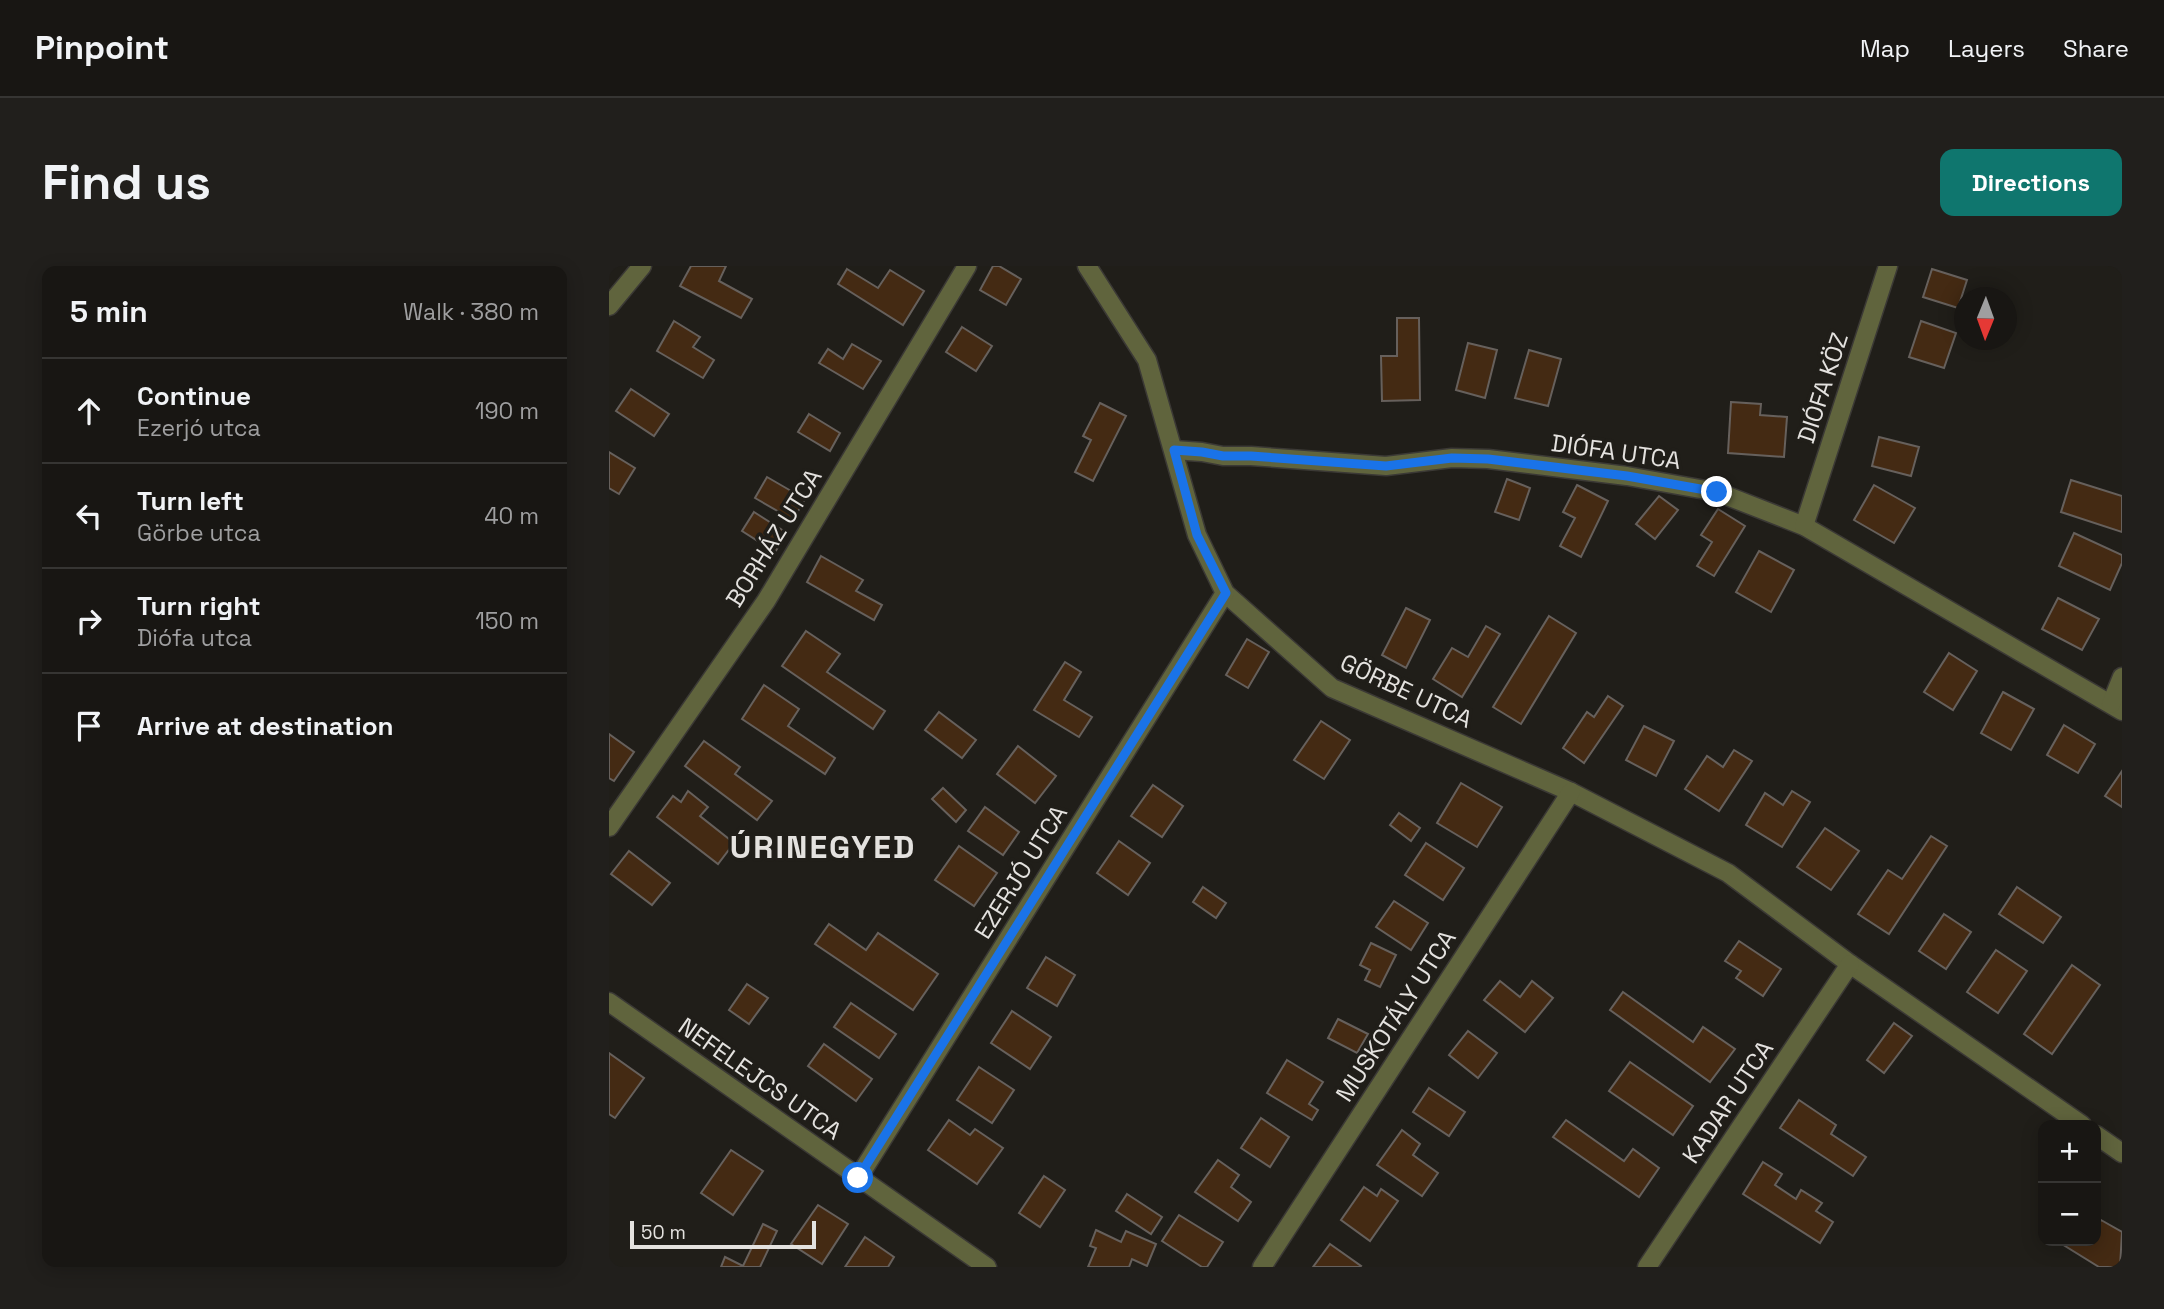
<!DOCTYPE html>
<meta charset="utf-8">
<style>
:root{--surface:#181613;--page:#211f1c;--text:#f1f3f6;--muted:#9f9fa0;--line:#363533;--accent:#0f766e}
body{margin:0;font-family:"Space Grotesk",sans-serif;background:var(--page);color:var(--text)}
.controls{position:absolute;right:21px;bottom:21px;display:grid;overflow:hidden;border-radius:14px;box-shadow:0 4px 18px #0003}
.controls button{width:63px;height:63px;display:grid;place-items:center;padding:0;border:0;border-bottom:2px solid var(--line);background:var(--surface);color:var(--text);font:35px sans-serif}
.compass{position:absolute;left:1345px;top:21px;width:63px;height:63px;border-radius:50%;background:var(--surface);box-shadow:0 4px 18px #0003;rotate:181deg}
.scale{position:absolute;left:21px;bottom:18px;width:186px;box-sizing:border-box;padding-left:7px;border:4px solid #e4e2df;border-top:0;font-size:19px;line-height:24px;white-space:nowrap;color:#e4e2df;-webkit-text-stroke:5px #201e19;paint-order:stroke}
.stop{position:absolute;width:21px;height:21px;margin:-16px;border:5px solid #1a73e8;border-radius:50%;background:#fff}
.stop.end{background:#1a73e8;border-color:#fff;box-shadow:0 2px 7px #0008}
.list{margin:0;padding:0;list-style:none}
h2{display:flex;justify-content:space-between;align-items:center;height:91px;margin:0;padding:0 28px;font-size:30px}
h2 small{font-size:23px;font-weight:400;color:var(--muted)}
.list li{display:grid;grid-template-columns:46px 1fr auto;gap:21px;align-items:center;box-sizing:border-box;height:105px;padding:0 28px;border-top:2px solid var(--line)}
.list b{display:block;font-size:26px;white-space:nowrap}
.list p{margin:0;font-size:23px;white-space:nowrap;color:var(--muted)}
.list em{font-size:23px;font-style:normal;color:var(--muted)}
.icon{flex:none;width:38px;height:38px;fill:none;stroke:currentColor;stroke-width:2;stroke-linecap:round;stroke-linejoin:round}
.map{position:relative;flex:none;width:1513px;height:1001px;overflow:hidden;border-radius:14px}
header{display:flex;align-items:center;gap:42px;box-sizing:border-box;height:98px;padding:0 35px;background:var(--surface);border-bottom:2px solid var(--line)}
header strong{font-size:33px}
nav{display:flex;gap:38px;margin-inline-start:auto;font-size:24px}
.intro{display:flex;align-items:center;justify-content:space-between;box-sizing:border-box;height:168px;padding:0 42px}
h1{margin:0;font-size:49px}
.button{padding:18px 32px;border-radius:14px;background:var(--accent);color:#fff;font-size:24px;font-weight:700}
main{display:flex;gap:42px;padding:0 42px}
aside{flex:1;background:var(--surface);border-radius:14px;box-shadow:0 4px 18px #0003}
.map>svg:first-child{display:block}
</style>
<header>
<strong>Pinpoint</strong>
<nav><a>Map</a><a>Layers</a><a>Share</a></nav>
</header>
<div class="intro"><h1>Find us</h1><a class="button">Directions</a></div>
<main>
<aside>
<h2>5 min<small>Walk · 380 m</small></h2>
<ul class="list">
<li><svg class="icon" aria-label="ahead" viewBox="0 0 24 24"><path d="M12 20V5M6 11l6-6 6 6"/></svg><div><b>Continue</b><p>Ezerjó utca</p></div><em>190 m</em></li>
<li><svg class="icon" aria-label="left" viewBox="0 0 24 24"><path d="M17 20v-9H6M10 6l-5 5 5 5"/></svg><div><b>Turn left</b><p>Görbe utca</p></div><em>40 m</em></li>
<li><svg class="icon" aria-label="right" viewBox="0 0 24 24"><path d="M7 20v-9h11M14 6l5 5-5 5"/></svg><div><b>Turn right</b><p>Diófa utca</p></div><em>150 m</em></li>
<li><svg class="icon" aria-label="arrive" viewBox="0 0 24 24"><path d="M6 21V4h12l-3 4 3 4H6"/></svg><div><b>Arrive at destination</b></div></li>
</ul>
</aside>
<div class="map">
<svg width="1513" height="1001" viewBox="0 0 1513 1001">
<rect width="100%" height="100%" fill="#201e19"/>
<g fill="#442a13" stroke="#66605c" stroke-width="2">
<path d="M82 0H117L110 15 143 33 132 52 71 20Z"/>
<path d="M384 0H390L412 13 397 39 371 24Z"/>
<path d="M238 3 269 22 281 4 315 25 294 59 229 18Z"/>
<path d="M1323 3 1358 14 1349 42 1314 31Z"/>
<path d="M788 52H810L811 134 773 135 772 90H788Z"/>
<path d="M65 55 91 71 84 81 105 94 94 112 48 85Z"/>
<path d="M1312 55 1347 67 1335 102 1300 91Z"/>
<path d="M353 61 383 80 367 105 337 86Z"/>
<path d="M859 77 888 84 876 132 847 124Z"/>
<path d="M243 78 272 95 254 123 210 97 219 83 234 93Z"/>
<path d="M920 84 952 93 939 140 906 132Z"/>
<path d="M22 123 60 148 45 170 7 145Z"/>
<path d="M1122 136 1152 138 1151 149 1178 151 1175 191 1119 187Z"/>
<path d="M491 137 517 150 484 215 466 206 482 174 474 170Z"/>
<path d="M200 148 231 167 221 185 189 166Z"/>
<path d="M1270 171 1310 181 1302 210 1263 200Z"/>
<path d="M0 186 26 202 10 228 0 222Z"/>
<path d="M158 211 196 233 184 254 146 232Z"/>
<path d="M898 213 921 222 910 254 886 246Z"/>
<path d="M1462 214 1513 230V266L1452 246Z"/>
<path d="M968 219 999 235 972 291 951 280 966 252 954 246Z"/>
<path d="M1265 219 1306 242 1285 277 1245 254Z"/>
<path d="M1050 230 1069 244 1046 273 1027 258Z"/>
<path d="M1109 243 1136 260 1105 310 1088 300 1103 276 1092 269Z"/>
<path d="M145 246 178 267 166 286 133 265Z"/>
<path d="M1465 267 1513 289V297L1501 324 1450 300Z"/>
<path d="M1150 285 1185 304 1162 346 1127 326Z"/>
<path d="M212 290 254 314 247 325 273 339 265 354 198 316Z"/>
<path d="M1449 332 1490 353 1473 384 1433 363Z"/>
<path d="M797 342 821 354 797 402 773 389Z"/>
<path d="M940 350 967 367 912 458 884 441Z"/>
<path d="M877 360 891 368 853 431 824 413 843 382 859 391Z"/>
<path d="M197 365 231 388 218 406 276 445 264 463 173 400Z"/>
<path d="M638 373 660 386 639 422 617 409Z"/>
<path d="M1340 387 1368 405 1344 444 1315 426Z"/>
<path d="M456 396 472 406 455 434 483 451 470 471 425 444Z"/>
<path d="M155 419 190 443 179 460 226 492 216 508 133 453Z"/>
<path d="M1394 426 1425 443 1402 484 1372 467Z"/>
<path d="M999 430 1014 440 975 497 954 482 978 446 985 451Z"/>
<path d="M330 446 367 474 353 492 316 464Z"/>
<path d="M712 455 741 474 715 513 685 494Z"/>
<path d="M1455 459 1486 478 1469 507 1438 489Z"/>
<path d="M1035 460 1065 475 1047 510 1017 494Z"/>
<path d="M0 468 25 486 5 515 0 512Z"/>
<path d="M95 475 131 501 126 508 163 535 148 554 76 500Z"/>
<path d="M409 480 447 510 426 537 388 508Z"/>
<path d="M1125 484 1143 495 1110 545 1076 523 1098 490 1114 501Z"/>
<path d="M1513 505V541L1496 530Z"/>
<path d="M852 517 893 541 868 581 828 557Z"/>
<path d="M544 519 574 540 553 571 522 550Z"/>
<path d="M334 522 357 544 347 556 323 533Z"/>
<path d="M79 525 99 541 91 550 125 577 109 598 48 551 64 530 72 536Z"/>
<path d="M1183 525 1201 536 1173 581 1137 559 1156 527 1174 539Z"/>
<path d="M376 541 410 566 394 589 359 565Z"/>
<path d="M790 547 811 562 802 575 781 559Z"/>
<path d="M1216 562 1250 585 1222 624 1188 601Z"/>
<path d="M1322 570 1338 580 1280 668 1249 648 1279 604 1293 613Z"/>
<path d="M510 575 541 597 519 629 488 607Z"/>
<path d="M817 577 855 602 834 634 796 609Z"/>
<path d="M350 580 388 607 365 640 326 614Z"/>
<path d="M20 585 61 617 43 639 2 608Z"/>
<path d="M594 621 617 637 607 652 584 636Z"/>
<path d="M1408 621 1452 651 1434 677 1390 648Z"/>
<path d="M785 635 819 657 802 684 767 661Z"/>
<path d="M1335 648 1362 666 1337 703 1310 685Z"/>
<path d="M220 658 257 684 269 667 329 708 304 744 206 678Z"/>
<path d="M1130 675 1172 703 1154 730 1127 712 1132 705 1116 695Z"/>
<path d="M762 677 787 689 771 721 756 714 761 704 751 699Z"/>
<path d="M1387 684 1418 705 1389 747 1358 726Z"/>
<path d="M437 691 466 709 448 740 418 722Z"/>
<path d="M1463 699 1491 719 1443 788 1415 768Z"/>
<path d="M891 715 911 731 923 715 944 732 916 766 875 734Z"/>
<path d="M138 718 159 732 140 758 120 744Z"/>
<path d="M1014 726 1084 776 1094 761 1126 783 1101 816 1001 744Z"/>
<path d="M242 737 287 768 270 792 225 761Z"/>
<path d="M403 745 442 771 421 803 382 777Z"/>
<path d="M729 753 759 768 748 787 719 772Z"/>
<path d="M1285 757 1303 770 1275 807 1258 794Z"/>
<path d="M859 765 888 787 869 812 840 789Z"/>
<path d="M215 778 263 813 247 835 199 800Z"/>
<path d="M0 787 35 812 6 852 0 848Z"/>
<path d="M678 794 714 816 700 838 709 844 703 854 658 827Z"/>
<path d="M1021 796 1084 840 1064 869 1000 825Z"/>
<path d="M370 801 405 824 383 857 348 834Z"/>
<path d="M820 822 856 846 840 870 804 846Z"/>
<path d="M1190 834 1227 859 1222 868 1257 891 1244 910 1171 862Z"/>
<path d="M652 852 680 871 661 901 632 882Z"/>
<path d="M340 854 361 869 366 863 394 882 368 918 319 884Z"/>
<path d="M957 854 1015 895 1024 883 1050 902 1030 931 944 871Z"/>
<path d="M793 864 811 878 804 889 829 907 813 930 768 899Z"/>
<path d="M122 884 154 905 124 949 92 927Z"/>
<path d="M609 894 630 909 622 921 642 936 629 955 586 926Z"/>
<path d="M1154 896 1173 908 1166 919 1187 933 1192 924 1213 937 1207 945 1224 956 1211 977 1134 928Z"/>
<path d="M435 910 456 924 431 961 410 947Z"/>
<path d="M755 921 768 930 772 923 789 935 761 975 732 954Z"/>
<path d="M518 928 553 951 542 968 507 945Z"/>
<path d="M209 939 239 958 213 998 182 978Z"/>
<path d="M570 949 614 976 598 1001H593L553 975Z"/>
<path d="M1492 954 1513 966 1511 1001H1490L1448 975H1487V962Z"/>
<path d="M154 958 168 965 151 1001H112L116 991 134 1000Z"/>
<path d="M487 964 512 976 517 965 547 978 538 1000 523 993 520 1001H479L487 982 481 980Z"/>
<path d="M256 971 285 991 279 1001H236Z"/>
<path d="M721 978 752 1000 751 1001H704Z"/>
</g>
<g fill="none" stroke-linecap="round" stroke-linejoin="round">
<g stroke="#3b3935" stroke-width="21">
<g id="minor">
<path d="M478 0 538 94 588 269 616 327 723 422 962 526 1119 607 1241 698 1473 859"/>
<path d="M0 40 33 0"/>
<path d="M565 184 593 186 614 190H642L777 200 843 192 879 193 1018 210 1108 226 1195 260 1513 445"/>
<path d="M1195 260 1279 0"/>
<path d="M1502 438 1513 411"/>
<path d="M0 561 157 335 358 0"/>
<path d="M0 736 378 1001"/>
<path d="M1487 869 1513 887"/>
<path d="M249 912 616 327"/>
<path d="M653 1001 962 526"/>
<path d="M1038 1001 1241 698"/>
</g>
</g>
<use href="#minor" stroke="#60643d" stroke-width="18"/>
</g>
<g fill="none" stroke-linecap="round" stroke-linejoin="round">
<path stroke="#1a73e8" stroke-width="9" d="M249 912 617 327 588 269 565 184 593 186 614 190H642L777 200 843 192 879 193 1018 210 1108 226"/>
</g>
<g text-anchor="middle" stroke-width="7" stroke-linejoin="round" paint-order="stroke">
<g font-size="24" fill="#e4e2df" stroke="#201e19">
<text transform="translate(1214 122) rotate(-72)" y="8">DIÓFA KÖZ</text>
<text transform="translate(1007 186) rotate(8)" y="8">DIÓFA UTCA</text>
<text transform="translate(165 272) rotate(-58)" y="8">BORHÁZ UTCA</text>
<text transform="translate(797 425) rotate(25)" y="8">GÖRBE UTCA</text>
<text transform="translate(412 606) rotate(-58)" y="8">EZERJÓ UTCA</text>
<text transform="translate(787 750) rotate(-57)" y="8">MUSKOTÁLY UTCA</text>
<text transform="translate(151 813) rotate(35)" y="8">NEFELEJCS UTCA</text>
<text transform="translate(1119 836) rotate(-56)" y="8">KADAR UTCA</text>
</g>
<g font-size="32" font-weight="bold" letter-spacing="2" fill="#e4e2df" stroke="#201e19">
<text x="214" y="592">ÚRINEGYED</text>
</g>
</g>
</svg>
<div class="controls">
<button>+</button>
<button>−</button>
</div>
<svg class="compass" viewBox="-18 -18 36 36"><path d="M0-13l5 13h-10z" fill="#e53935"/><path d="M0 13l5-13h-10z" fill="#9f9fa0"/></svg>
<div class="scale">50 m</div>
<div class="stop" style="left:249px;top:912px"></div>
<div class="stop end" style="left:1108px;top:226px"></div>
</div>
</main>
